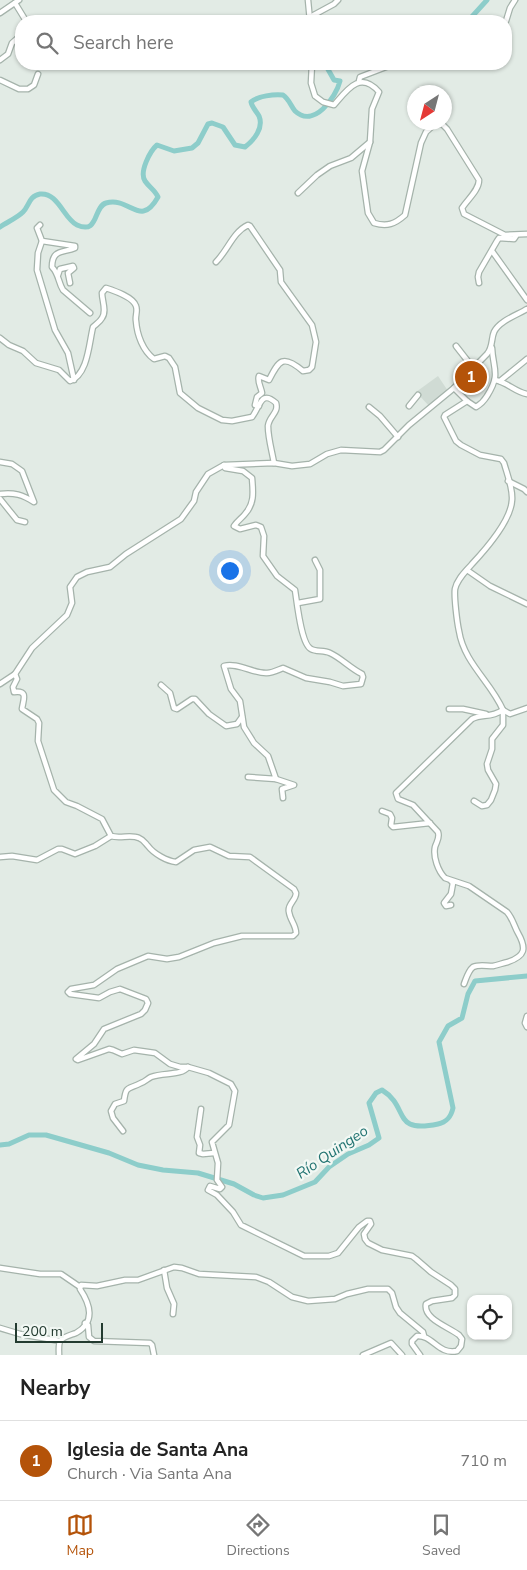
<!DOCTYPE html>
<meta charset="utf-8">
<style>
:root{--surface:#fff;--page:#f2f2f2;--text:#222;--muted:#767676;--line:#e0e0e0;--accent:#b45309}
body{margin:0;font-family:"Nunito Sans",sans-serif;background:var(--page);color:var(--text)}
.controls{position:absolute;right:15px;bottom:15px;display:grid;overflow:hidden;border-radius:10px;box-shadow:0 1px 4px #0004}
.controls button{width:45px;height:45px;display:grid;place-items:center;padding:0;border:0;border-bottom:1px solid var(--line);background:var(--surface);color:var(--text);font:25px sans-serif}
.compass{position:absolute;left:407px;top:85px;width:45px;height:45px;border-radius:50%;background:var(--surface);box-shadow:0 1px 4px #0004;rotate:216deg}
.scale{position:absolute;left:15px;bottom:12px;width:88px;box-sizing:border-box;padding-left:5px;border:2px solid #233b30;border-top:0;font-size:14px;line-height:18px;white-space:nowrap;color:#233b30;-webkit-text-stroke:4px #f2f8f4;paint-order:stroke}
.you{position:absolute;left:229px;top:570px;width:18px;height:18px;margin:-12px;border:4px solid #fff;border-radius:50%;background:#1a73e8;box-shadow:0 0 0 8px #1a73e833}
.badge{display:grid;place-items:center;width:32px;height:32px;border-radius:50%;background:var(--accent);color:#fff;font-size:16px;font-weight:700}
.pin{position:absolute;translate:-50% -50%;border:2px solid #fff;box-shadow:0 1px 5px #0006}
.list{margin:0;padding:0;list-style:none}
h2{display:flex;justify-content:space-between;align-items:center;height:65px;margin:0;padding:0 20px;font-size:21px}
h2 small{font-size:16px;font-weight:400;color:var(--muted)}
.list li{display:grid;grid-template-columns:32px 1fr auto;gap:15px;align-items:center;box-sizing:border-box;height:80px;padding:0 20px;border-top:1px solid var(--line)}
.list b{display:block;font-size:19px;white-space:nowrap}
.list p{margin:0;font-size:16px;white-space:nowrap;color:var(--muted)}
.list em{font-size:16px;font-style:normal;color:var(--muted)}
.icon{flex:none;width:28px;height:28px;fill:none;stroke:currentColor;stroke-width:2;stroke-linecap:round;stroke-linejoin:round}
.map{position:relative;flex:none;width:527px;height:1355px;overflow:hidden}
.search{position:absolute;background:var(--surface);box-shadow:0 1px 4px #0004;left:15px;right:15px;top:15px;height:55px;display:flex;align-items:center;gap:12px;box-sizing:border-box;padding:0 18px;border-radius:20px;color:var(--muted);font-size:19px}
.sheet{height:145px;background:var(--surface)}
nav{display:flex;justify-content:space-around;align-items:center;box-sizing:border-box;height:70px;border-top:1px solid var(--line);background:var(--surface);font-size:14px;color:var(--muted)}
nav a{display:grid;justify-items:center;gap:2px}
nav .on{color:var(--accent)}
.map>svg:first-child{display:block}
</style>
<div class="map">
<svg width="527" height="1355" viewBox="0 0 527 1355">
<rect width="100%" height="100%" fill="#e2ebe5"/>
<path fill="#d0dbd4" d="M438 376 448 391 430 407 416 392Z"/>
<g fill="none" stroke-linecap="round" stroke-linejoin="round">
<g stroke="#8dcdca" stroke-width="5">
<path d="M350 21 354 20 374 21"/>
<path d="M468 21 487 0"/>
<path d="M0 227C7 222 17 218 23 212 29 206 29 196 40 194 58 192 64 219 77 225 99 235 93 207 106 203 130 196 140 229 158 197 155 190 149 187 145 181 139 172 150 151 157 145L174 151 192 148 198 143 208 124 212 123 223 127 235 145 245 147C254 140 264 128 259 116 256 111 252 107 251 102 258 96 274 94 283 95 289 99 291 106 295 111 314 129 336 97 340 81L334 80 325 64"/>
<path d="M0 1145 9 1144 29 1135H46L109 1153 138 1165 163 1170 198 1173 234 1184 254 1195 263 1198 283 1195 315 1182 329 1167 348 1154 369 1145 379 1138 369 1103 376 1093 382 1090C410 1107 391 1134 438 1124 447 1122 451 1117 453 1108L439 1042 448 1026 462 1018 468 994 475 981 527 976"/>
</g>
<g stroke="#a5b3ab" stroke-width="7">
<g id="minor">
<path d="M308 0 310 21"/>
<path d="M15 3 26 21"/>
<path d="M0 13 19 0"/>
<path d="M310 17 334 4 338 0"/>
<path d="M506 21 510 8 515 0"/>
<path d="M0 60 8 54 12 43 21 35"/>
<path d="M312 64 311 83 315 96 323 102 334 105C347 90 360 70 379 92L372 109 370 142 362 171 368 213 374 223C387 227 395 224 405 215L421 143 426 132 435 124H442L447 129 479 180C479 190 468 199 462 208L464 214 505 235 527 234"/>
<path d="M0 80 19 89H28L34 85 38 74"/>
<path d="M359 81 360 77 394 64"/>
<path d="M298 193 317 175 330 166 351 158 370 142"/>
<path d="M40 225 37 228 42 241 75 246V248C63 253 52 249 52 267 59 274 58 282 63 290L90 313"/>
<path d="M42 241 38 253 37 270 55 330 68 353 74 380"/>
<path d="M492 251 527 300"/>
<path d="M216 262C228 250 233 232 248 225L250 226 280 270 281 282 312 325 316 342 312 367 309 370 303 371C283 354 279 360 269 380L259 376C257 381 261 387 262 393L257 397 255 405 259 406"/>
<path d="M58 275 60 269 73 266 74 268 68 273 70 283"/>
<path d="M479 283 478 277 479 272 497 241 499 238 514 239 516 236"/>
<path d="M0 338 9 345 23 351 36 363 59 370 70 381C88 375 89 343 93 327 96 324 100 322 102 318 107 311 102 301 102 293L106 288C115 291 133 297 136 306 138 311 135 316 136 321 137 335 143 351 154 359L165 356 169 358 175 367 180 393 198 408 222 420 232 421 252 417C260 407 261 389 276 403 279 413 269 416 268 426 268 438 272 451 274 463"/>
<path d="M456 346 474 369"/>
<path d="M492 348C493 369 501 374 487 396 484 401 481 404 476 407L467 401 445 415 444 417 456 441 461 445 480 455 501 459 504 463C507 474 513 488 512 500 511 521 486 549 472 564 466 571 457 579 455 589 454 597 457 622 459 631 464 663 491 682 503 710L510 714 527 708"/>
<path d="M495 380C507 382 515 392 527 394"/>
<path d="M500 381 527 359"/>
<path d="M454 388 467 401"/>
<path d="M409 406 418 395"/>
<path d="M369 407 380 416 398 437"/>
<path d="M0 462 12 464 22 471 34 502C23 495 14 492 0 494"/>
<path d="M224 465 225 468 243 471 252 478C253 491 255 503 245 514 242 518 237 521 234 526L240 529 256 525 261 527 264 536 263 556 277 576 295 590C297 602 301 644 311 649 316 652 324 650 330 653 341 658 350 668 362 674L363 677 361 684 343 686 330 682 306 678 283 668C278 670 272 673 267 673 254 674 237 662 224 666L231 689 240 701 244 727 254 743 268 756 276 779 248 777"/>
<path d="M508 481 524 489 527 492"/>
<path d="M0 499 17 520 25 522"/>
<path d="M467 570 490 586 527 604"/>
<path d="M298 603 320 599V570L315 560"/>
<path d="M15 674 17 679 13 687 14 692C29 690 23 700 22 709L37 719 39 723 38 741 54 790 66 802 77 806 102 819 111 836C120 839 131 834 139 838 144 840 145 843 148 846 154 854 167 861 176 862L194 850 210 847 229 856 250 857 294 889 296 893C296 901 287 904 289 912 290 920 296 925 296 933L293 936H242L214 943 179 957 167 959 148 956 117 969 94 985 71 989 68 992 70 994 99 998 110 992 120 989 146 999 148 1003 145 1010 141 1014 104 1029 94 1044 76 1059 78 1060 109 1049 113 1050 122 1054 134 1050 155 1053 170 1064 180 1067H188L209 1073 231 1084 235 1091 229 1125 212 1142 218 1163 217 1180 222 1187 220 1189 210 1186 208 1190 217 1195 233 1212 241 1225 304 1256H329L338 1253 359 1227 367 1221H370L371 1224 364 1234 365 1239 368 1243 382 1250 412 1256 416 1259 431 1272 451 1285 455 1289V1295L452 1298 432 1301 426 1304C423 1319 449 1327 459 1335L462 1339 461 1346 457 1351C438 1355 433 1335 417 1336L412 1341V1344L420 1355"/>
<path d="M0 684 15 674 32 648 67 615 72 603 70 587 77 577 87 572 110 567 126 554 181 519 194 501 196 492 208 474 224 465 274 463 292 466 310 464 327 454 341 450 380 452 384 450 409 425 454 388 487 354C493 347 491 339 494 332 499 321 517 315 527 309"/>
<path d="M161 685 170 693 174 708 177 709 192 699H195L209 714 226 726 237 724 242 717"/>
<path d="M449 709H463L486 714"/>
<path d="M276 779 294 785 282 789 283 798"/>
<path d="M474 801 482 806 487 805 491 800 495 790 496 784 488 770 487 764 492 749V739L503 725V710"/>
<path d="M382 811 390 814 392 818 391 825 393 827 430 823"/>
<path d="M0 857 12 856 37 860 58 849H62L75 854 95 846 111 836"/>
<path d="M451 905 446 906 444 903 451 894 453 883 451 881"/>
<path d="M464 984C466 979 468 971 473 967 479 964 486 966 493 966 498 965 503 963 508 962 525 956 527 949 518 933 514 926 513 919 507 912L469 886 445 878C438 871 433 857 435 847 437 841 440 838 438 832L413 805 398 799 396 793 472 719C483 713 489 719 503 710"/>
<path d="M527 1016 525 1023 527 1027"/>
<path d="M201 1109 197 1137 200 1145 199 1153 203 1154 214 1153"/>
<path d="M123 1131 113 1118 111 1111 115 1104 124 1101C126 1085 128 1090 141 1083 145 1082 147 1079 151 1077 164 1072 181 1076 188 1067"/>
<path d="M0 1268 40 1274H61L80 1287"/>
<path d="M164 1270 167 1288 174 1304 173 1314"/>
<path d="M85 1323 88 1325 89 1337 94 1341 150 1343 152 1345 154 1355"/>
<path d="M0 1328 20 1334 60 1341"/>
<path d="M59 1355C59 1350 58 1343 61 1340 65 1336 71 1335 76 1333 96 1322 90 1304 80 1289L81 1285 97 1286 125 1280H138L174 1267 182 1268 199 1274 256 1277 269 1282 292 1297 308 1301 335 1299 347 1294 368 1289H388L392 1293 396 1307 400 1313 423 1332 424 1336"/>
<path d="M363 1355 391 1343 402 1355"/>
</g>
</g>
<use href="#minor" stroke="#fff" stroke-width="4.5"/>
</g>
<g text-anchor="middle" stroke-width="4.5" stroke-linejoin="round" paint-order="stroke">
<g font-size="15" font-style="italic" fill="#217371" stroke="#f2f8f4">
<text transform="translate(332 1152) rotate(-34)" y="5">Río Quingeo</text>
</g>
</g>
</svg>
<div class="controls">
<button><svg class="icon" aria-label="locate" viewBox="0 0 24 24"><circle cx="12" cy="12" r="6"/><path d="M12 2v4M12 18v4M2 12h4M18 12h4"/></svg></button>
</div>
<svg class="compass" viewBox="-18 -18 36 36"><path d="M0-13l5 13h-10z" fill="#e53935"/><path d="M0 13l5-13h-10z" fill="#767676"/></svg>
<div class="scale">200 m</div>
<div class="you"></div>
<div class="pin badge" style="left:471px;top:377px">1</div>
<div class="search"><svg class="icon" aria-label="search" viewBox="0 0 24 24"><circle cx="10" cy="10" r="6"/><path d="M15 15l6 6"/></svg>Search here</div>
</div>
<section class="sheet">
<h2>Nearby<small></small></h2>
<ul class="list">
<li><span class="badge">1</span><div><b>Iglesia de Santa Ana</b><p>Church · Via Santa Ana</p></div><em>710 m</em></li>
</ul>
</section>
<nav>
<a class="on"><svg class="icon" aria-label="map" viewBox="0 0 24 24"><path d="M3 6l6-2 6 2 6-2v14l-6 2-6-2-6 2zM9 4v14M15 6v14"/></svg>Map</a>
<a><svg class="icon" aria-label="directions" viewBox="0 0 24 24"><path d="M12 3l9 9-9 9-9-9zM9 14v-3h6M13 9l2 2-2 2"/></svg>Directions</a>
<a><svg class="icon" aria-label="saved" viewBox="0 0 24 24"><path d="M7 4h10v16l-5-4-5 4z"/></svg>Saved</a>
</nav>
